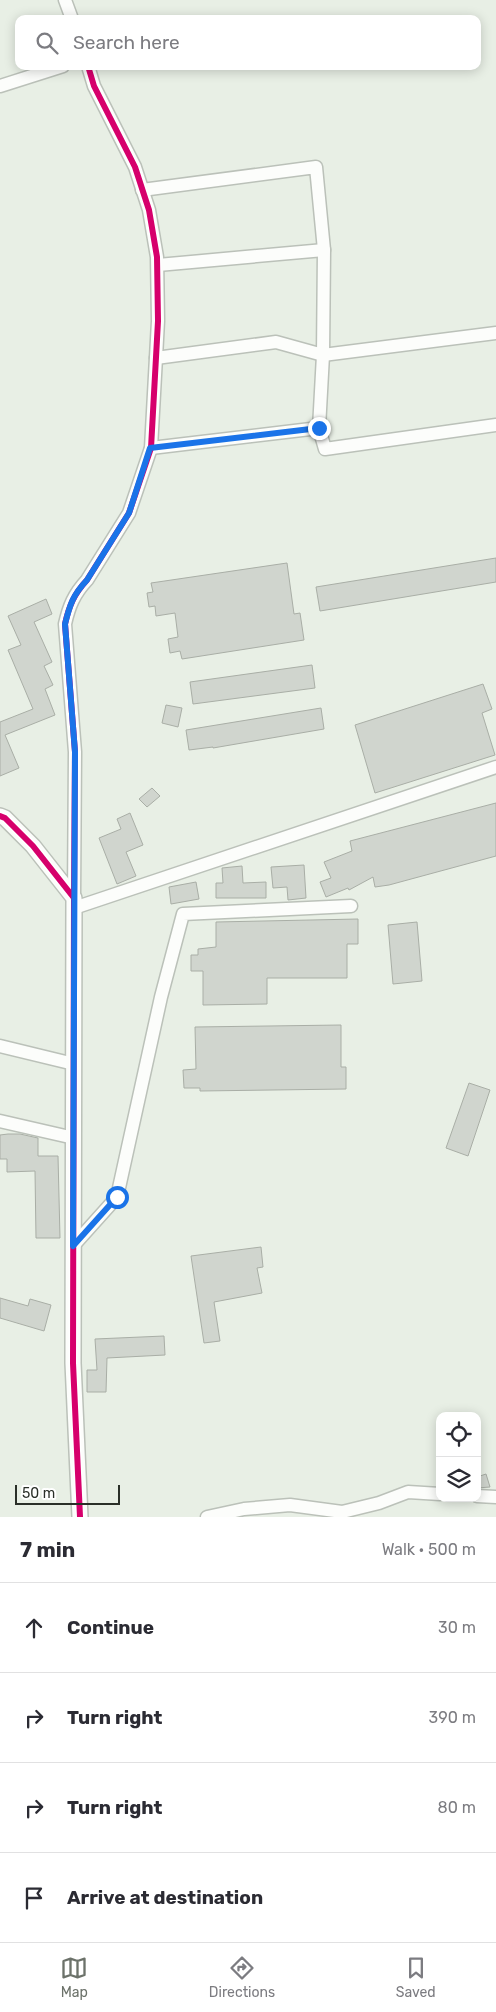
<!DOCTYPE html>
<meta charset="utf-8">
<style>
:root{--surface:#fff;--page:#f2f2f3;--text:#2b2b33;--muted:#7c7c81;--line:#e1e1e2;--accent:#6c726a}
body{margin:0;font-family:Rubik,sans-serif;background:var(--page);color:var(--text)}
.controls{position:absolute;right:15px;bottom:15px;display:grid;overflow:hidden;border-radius:10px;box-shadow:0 2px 12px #0003}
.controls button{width:45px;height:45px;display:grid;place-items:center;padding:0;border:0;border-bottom:1px solid var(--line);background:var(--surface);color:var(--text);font:25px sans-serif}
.scale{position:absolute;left:15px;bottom:12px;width:105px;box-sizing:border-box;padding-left:5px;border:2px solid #2a2f28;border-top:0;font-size:14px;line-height:18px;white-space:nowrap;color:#2a2f28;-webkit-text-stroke:4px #fff;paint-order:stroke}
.stop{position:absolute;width:15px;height:15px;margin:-11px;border:4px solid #1a73e8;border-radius:50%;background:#fff}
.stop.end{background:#1a73e8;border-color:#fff;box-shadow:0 1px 5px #0008}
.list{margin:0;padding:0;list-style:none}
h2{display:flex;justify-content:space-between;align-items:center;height:65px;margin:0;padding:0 20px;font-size:21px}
h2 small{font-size:16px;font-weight:400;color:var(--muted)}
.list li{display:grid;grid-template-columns:32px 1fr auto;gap:15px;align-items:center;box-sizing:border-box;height:90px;padding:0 20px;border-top:1px solid var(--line)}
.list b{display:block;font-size:19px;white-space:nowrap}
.list em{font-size:16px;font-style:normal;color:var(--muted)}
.icon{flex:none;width:28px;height:28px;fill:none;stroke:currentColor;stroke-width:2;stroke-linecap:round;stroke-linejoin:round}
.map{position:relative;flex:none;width:496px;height:1517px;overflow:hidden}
.search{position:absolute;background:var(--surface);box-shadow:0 2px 12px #0003;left:15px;right:15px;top:15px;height:55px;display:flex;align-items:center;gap:12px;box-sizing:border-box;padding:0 18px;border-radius:10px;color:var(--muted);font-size:19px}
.sheet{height:425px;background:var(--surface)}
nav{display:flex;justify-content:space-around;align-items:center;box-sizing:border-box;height:70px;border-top:1px solid var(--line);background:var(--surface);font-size:14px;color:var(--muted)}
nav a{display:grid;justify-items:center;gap:2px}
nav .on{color:var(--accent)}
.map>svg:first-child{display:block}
</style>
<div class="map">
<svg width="496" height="1517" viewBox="0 0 496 1517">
<rect width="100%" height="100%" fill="#e8efe5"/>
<g fill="#d0d5ce" stroke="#a9aea6">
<path d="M496 558V582L320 611 316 587Z"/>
<path d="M287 563 294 614 300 613 304 640 182 659 180 651 170 653 168 639 178 637 175 613 156 616 155 606 149 607 147 593 153 592 151 583Z"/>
<path d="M46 599 52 614 34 622 52 662 44 666 53 685 45 689 55 715 5 735 19 768 0 776V722L33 709 8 650 21 645 8 616Z"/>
<path d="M312 665 315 688 193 704 190 682Z"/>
<path d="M483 684 492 709 482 713 495 755 375 793 355 725Z"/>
<path d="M166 705 182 708 178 727 162 723Z"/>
<path d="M321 708 324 729 213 748V747L189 750 186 730Z"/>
<path d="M152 788 160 796 147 807 139 799Z"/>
<path d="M496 803V856L389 885 375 887 373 877 349 890 348 888 326 897 320 882 331 878 324 862 352 851 350 841Z"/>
<path d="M130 813 143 845 126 852 136 876 117 884 99 838 121 829 117 819Z"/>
<path d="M304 865 306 898 288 900 287 887 273 888 271 867Z"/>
<path d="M242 866 243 883 266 882V898H216V883H223L222 868Z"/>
<path d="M196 882 199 899 171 904 169 887Z"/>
<path d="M358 919V944H347V978H267V1004L203 1005V971H191V955H198V949L216 947V922Z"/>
<path d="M417 922 422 981 393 984 388 925Z"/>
<path d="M341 1025V1067H346V1089L200 1091V1088H184L183 1070 196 1069 195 1027Z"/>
<path d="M469 1083 490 1090 468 1156 446 1148Z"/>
<path d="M8 1134H20L38 1138V1156H58L60 1238H36L35 1171 7 1172V1159H0V1135Z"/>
<path d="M261 1247 263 1267 257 1268 262 1293 214 1302 220 1341 204 1343 191 1256Z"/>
<path d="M0 1298 28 1306 30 1299 51 1305 44 1331 0 1318Z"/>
<path d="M164 1336 165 1355 107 1358 106 1392H87V1370H97L95 1339Z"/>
<path d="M486 1474 490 1487 477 1488V1477Z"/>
</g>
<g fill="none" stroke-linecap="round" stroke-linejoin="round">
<g stroke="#bbc1b9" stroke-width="15">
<g id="minor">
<path d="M65 0 72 19"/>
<path d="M0 86 63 66"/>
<path d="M142 190 316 167 324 250 323 355 319 428 325 449 496 425"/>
<path d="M158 265 324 250"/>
<path d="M156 358 276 342 323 355 496 333"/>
<path d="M151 448 319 428"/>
<path d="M74 898 75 752 65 624C69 606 74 594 87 580L129 513 151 448 158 321 157 257 149 210 135 167 94 86 88 66"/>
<path d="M74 908 496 767"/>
<path d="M0 1046 74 1064"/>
<path d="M0 1121 74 1138"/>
<path d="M73 1246 117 1197 161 997 183 914 351 906"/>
<path d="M477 1496 496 1497"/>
<path d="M207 1517 244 1509 290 1505 342 1512 379 1503 408 1492 440 1494"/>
</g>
</g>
<g stroke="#bbc1b9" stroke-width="18">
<path id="tertiary" d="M0 816 5 818 33 846 74 898 73 1363 80 1517"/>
</g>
<use href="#minor" stroke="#fcfdfb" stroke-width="12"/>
<use href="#tertiary" stroke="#fcfdfb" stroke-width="15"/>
<g stroke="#fff" stroke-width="9">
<g id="cycleway">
<path d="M0 816 5 818 33 846 74 898 73 1363 80 1517"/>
<path d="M74 898 75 752 65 624C69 606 74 594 87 580L129 513 151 448 158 321 157 257 149 210 135 167 94 86 88 66"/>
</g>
</g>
<use href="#cycleway" stroke="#d6006c" stroke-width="6"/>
</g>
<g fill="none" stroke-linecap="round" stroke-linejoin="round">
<path stroke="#1a73e8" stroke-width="6" d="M117 1197 73 1246 75 752 65 624C70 604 73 595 87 580L129 513 150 448 319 428"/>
</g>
</svg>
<div class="controls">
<button><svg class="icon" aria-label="locate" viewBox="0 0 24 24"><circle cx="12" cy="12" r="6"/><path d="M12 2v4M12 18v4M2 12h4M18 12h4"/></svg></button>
<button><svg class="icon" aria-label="layers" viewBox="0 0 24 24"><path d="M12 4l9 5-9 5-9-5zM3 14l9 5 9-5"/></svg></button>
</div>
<div class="scale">50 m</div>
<div class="stop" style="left:117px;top:1197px"></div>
<div class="stop end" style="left:319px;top:428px"></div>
<div class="search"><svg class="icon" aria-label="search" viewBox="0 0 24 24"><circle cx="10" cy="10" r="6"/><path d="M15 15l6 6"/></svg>Search here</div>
</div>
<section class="sheet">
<h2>7 min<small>Walk · 500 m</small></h2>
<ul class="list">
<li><svg class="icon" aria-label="ahead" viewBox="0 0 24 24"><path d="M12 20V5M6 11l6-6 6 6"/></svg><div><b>Continue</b></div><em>30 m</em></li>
<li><svg class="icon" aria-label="right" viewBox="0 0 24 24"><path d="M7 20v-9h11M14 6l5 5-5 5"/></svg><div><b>Turn right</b></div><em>390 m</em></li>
<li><svg class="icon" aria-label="right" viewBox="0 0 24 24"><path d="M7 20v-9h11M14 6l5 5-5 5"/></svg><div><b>Turn right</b></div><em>80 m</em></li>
<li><svg class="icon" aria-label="arrive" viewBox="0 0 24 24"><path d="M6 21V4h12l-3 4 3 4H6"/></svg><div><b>Arrive at destination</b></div></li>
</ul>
</section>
<nav>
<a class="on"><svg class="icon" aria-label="map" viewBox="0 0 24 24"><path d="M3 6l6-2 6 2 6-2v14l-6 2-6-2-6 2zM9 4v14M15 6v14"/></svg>Map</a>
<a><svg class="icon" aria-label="directions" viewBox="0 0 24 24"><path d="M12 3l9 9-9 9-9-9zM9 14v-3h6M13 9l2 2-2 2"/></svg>Directions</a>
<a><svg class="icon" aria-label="saved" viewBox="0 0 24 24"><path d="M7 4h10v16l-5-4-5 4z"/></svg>Saved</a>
</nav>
